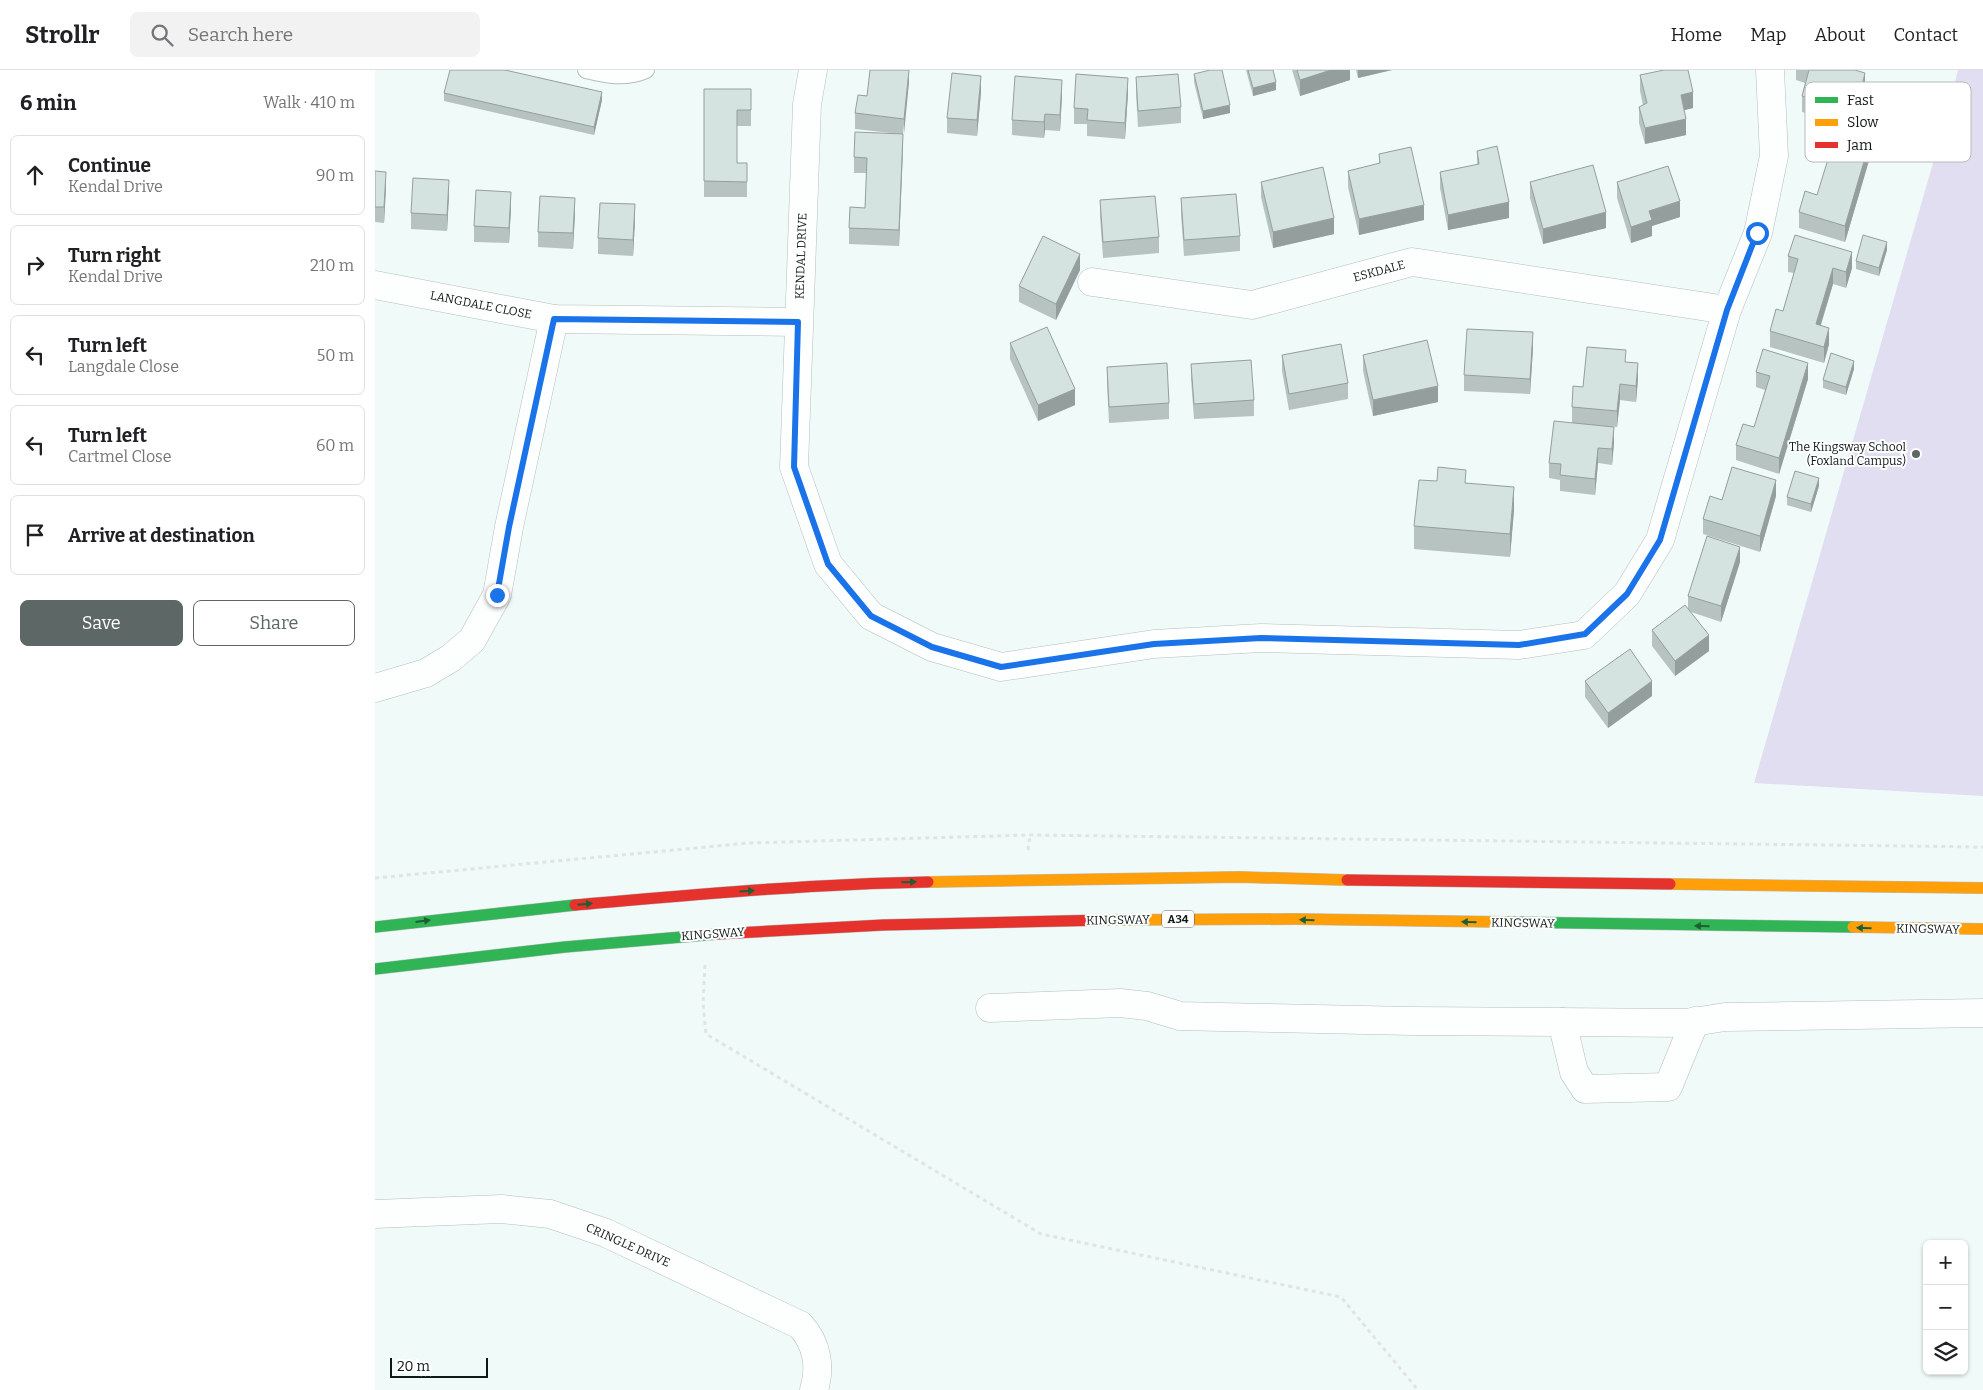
<!DOCTYPE html>
<meta charset="utf-8">
<style>
:root{--surface:#fff;--page:#f2f2f2;--text:#202124;--muted:#757577;--line:#e0e0e0;--accent:#5d6765}
body{margin:0;font-family:Bitter,serif;background:var(--page);color:var(--text)}
.controls{position:absolute;right:15px;bottom:15px;display:grid;overflow:hidden;border-radius:8px;box-shadow:0 1px 4px #0004}
.controls button{width:45px;height:45px;display:grid;place-items:center;padding:0;border:0;border-bottom:1px solid var(--line);background:var(--surface);color:var(--text);font:25px sans-serif}
.scale{position:absolute;left:15px;bottom:12px;width:98px;box-sizing:border-box;padding-left:5px;border:2px solid #0e1816;border-top:0;font-size:14px;line-height:18px;white-space:nowrap;color:#0e1816;-webkit-text-stroke:4px #fff;paint-order:stroke}
.stop{position:absolute;width:15px;height:15px;margin:-11px;border:4px solid #1a73e8;border-radius:50%;background:#fff}
.stop.end{background:#1a73e8;border-color:#fff;box-shadow:0 1px 5px #0008}
.list{margin:0;padding:0;list-style:none}
h2{display:flex;justify-content:space-between;align-items:center;height:65px;margin:0;padding:0 20px;font-size:21px}
h2 small{font-size:16px;font-weight:400;color:var(--muted)}
.list li{display:grid;grid-template-columns:32px 1fr auto;gap:15px;align-items:center;box-sizing:border-box;height:80px;margin:0 10px 10px;padding:0 10px;border:1px solid var(--line);border-radius:8px}
.list b{display:block;font-size:19px;white-space:nowrap}
.list p{margin:0;font-size:16px;white-space:nowrap;color:var(--muted)}
.list em{font-size:16px;font-style:normal;color:var(--muted)}
.actions{display:flex;gap:10px;padding:15px 20px}
.actions a{flex:1;padding:11px 0;border:1px solid var(--accent);border-radius:8px;text-align:center;font-size:18px;color:var(--accent)}
.actions .main{background:var(--accent);color:#fff}
.icon{flex:none;width:28px;height:28px;fill:none;stroke:currentColor;stroke-width:2;stroke-linecap:round;stroke-linejoin:round}
.map{position:relative;flex:none;width:1608px;height:1320px;overflow:hidden}
header{display:flex;align-items:center;gap:30px;box-sizing:border-box;height:70px;padding:0 25px;background:var(--surface);border-bottom:1px solid var(--line)}
header strong{font-size:24px}
nav{display:flex;gap:28px;margin-inline-start:auto;font-size:18px}
.search{width:350px;height:45px;background:var(--page);display:flex;align-items:center;gap:12px;box-sizing:border-box;padding:0 18px;border-radius:8px;color:var(--muted);font-size:19px}
main{display:flex}
aside{flex:1;background:var(--surface)}
.map>svg:first-child{display:block}
</style>
<header>
<strong>Strollr</strong>
<div class="search"><svg class="icon" aria-label="search" viewBox="0 0 24 24"><circle cx="10" cy="10" r="6"/><path d="M15 15l6 6"/></svg>Search here</div>
<nav><a>Home</a><a>Map</a><a>About</a><a>Contact</a></nav>
</header>
<main>
<aside>
<h2>6 min<small>Walk · 410 m</small></h2>
<ul class="list">
<li><svg class="icon" aria-label="ahead" viewBox="0 0 24 24"><path d="M12 20V5M6 11l6-6 6 6"/></svg><div><b>Continue</b><p>Kendal Drive</p></div><em>90 m</em></li>
<li><svg class="icon" aria-label="right" viewBox="0 0 24 24"><path d="M7 20v-9h11M14 6l5 5-5 5"/></svg><div><b>Turn right</b><p>Kendal Drive</p></div><em>210 m</em></li>
<li><svg class="icon" aria-label="left" viewBox="0 0 24 24"><path d="M17 20v-9H6M10 6l-5 5 5 5"/></svg><div><b>Turn left</b><p>Langdale Close</p></div><em>50 m</em></li>
<li><svg class="icon" aria-label="left" viewBox="0 0 24 24"><path d="M17 20v-9H6M10 6l-5 5 5 5"/></svg><div><b>Turn left</b><p>Cartmel Close</p></div><em>60 m</em></li>
<li><svg class="icon" aria-label="arrive" viewBox="0 0 24 24"><path d="M6 21V4h12l-3 4 3 4H6"/></svg><div><b>Arrive at destination</b></div></li>
</ul>
<div class="actions"><a class="main">Save</a><a>Share</a></div>
</aside>
<div class="map">
<svg width="1608" height="1320" viewBox="0 0 1608 1320">
<rect width="100%" height="100%" fill="#f0faf8"/>
<path fill="#e1def1" d="M1583 0H1608V726L1379 713 1569 55Z"/>
<g fill="none" stroke-linecap="round" stroke-linejoin="round">
<g stroke="#b5bfbd" stroke-width="18">
<path id="lane" d="M211 0C231 5 251 9 271 0"/>
</g>
<g stroke="#b5bfbd" stroke-width="29">
<g id="street">
<path d="M438 0 432 34 419 397 453 494 496 546 557 577 626 597 779 574 886 568 1144 575 1209 565 1252 524 1285 470 1352 240 1383 163 1399 86 1395 0"/>
<path d="M717 212 877 235 1037 192 1352 240"/>
<path d="M0 215 179 249 423 252"/>
<path d="M0 618 51 603 76 588 97 570 122 525 134 457 179 249"/>
<path d="M615 938 745 933 772 936 805 946 845 947 1036 951 1312 953 1350 947 1608 943"/>
<path d="M1187 952 1199 1002 1210 1019 1293 1017 1320 951"/>
<path d="M0 1144 126 1139 175 1144 231 1163 425 1255C442 1273 446 1297 439 1320"/>
</g>
</g>
<g stroke="#b5bfbd" stroke-width="12">
<g id="fast">
<path d="M1132 852 1478 857"/>
<path d="M0 857 200 835"/>
<path d="M0 899 190 877 342 864"/>
</g>
</g>
<g stroke="#b5bfbd" stroke-width="12">
<g id="slow">
<path d="M553 812 864 807 972 810"/>
<path d="M1295 814 1608 818"/>
<path d="M732 850 920 849 1132 852"/>
<path d="M1478 857 1608 859"/>
</g>
</g>
<g stroke="#b5bfbd" stroke-width="12">
<g id="jam">
<path d="M972 810 1295 814"/>
<path d="M200 835C317 825 435 814 553 812"/>
<path d="M342 864 508 855 732 850"/>
</g>
</g>
<g stroke="#e1e4e4" stroke-width="3" stroke-dasharray="4 4" stroke-linecap="butt">
<path d="M653 780 655 765"/>
<path d="M0 808 374 773 655 765 1608 777"/>
<path d="M330 895 328 933 331 964 666 1164 966 1227 1043 1320"/>
</g>
<use href="#lane" stroke="#fdfefe" stroke-width="16"/>
<use href="#street" stroke="#fdfefe" stroke-width="28"/>
<use href="#fast" stroke="#30b455" stroke-width="11"/>
<use href="#slow" stroke="#ff9f0a" stroke-width="11"/>
<use href="#jam" stroke="#e5322d" stroke-width="11"/>
</g>
<g fill="#b6c3c1">
<path d="M871 0H898L901 20 878 26Z"/>
<path d="M917 0H975V10L925 26Z"/>
<path d="M981 0H1017L983 8Z"/>
<path d="M1421 0H1479L1490 18 1481 55 1468 52 1498 77 1470 172 1424 158V142L1442 125 1454 88 1448 86V70L1454 49 1427 42V26L1430 13 1421 10Z"/>
<path d="M819 4 855 43 828 49 819 12Z"/>
<path d="M1265 5 1318 38 1309 40 1311 65 1270 74 1264 53V37L1268 35 1265 21Z"/>
<path d="M761 7 806 37V53L763 57 761 23Z"/>
<path d="M534 12 528 64 524 176 474 174V158L490 138 492 103H479V87L525 64 480 59V43L492 26Z"/>
<path d="M329 19H376V56H362V93H372V127H329Z"/>
<path d="M606 22 602 66 572 63V48Z"/>
<path d="M69 23 227 30 219 65 69 31Z"/>
<path d="M753 23 750 69 712 66V54H699V38Z"/>
<path d="M687 25 685 61 670 60 669 68 637 65V50Z"/>
<path d="M1102 81 1134 148 1073 160 1065 118V102L1102 95Z"/>
<path d="M1004 84 1049 150 984 165 973 117V101L1004 94Z"/>
<path d="M0 101 11 117 9 153 0 152Z"/>
<path d="M886 112 959 164 898 178 886 127Z"/>
<path d="M1155 112 1231 158 1168 174 1155 128Z"/>
<path d="M1242 112 1305 147 1277 156V166L1256 173 1242 128Z"/>
<path d="M74 125 72 161 36 159V143Z"/>
<path d="M806 128 865 166V181L809 186 806 144Z"/>
<path d="M725 130 784 167V183L728 188 725 146Z"/>
<path d="M136 138 134 173 99 172V156Z"/>
<path d="M200 143 198 179 163 177V162Z"/>
<path d="M260 150 258 186 223 184V168Z"/>
<path d="M1512 180 1504 206 1481 199V191Z"/>
<path d="M1413 186 1477 198 1471 218 1458 214 1446 255 1454 274 1449 293 1395 277V261L1408 241 1419 203 1413 202Z"/>
<path d="M705 200 681 250 644 232V216Z"/>
<path d="M635 273 700 335 663 351 635 289Z"/>
<path d="M1158 278 1155 324 1089 321V305Z"/>
<path d="M907 285 973 313V329L914 340 907 301Z"/>
<path d="M988 285 1063 332 998 346 988 301Z"/>
<path d="M1251 292 1263 309 1261 332 1245 330 1242 357 1217 355 1239 373 1237 395 1223 393 1220 425 1185 421V410L1174 408V393L1197 353V337L1208 317Z"/>
<path d="M816 294 879 330V346L819 349 816 309Z"/>
<path d="M732 297 794 333V349L734 353 732 313Z"/>
<path d="M1479 299 1471 325 1448 318V310Z"/>
<path d="M1381 302 1433 309 1404 404 1361 390V375L1379 357 1390 320 1381 317Z"/>
<path d="M1091 413 1139 440 1135 487 1039 479V456Z"/>
<path d="M1444 416 1436 442 1412 435V427Z"/>
<path d="M1401 426 1385 482 1328 464V449L1347 430Z"/>
<path d="M1365 492 1346 552 1316 542 1334 581 1300 606 1277 576V560L1313 539V526Z"/>
<path d="M1210 611 1277 626 1233 658 1210 627Z"/>
</g>
<g fill="#949f9d">
<path d="M534 0V12L529 64V49Z"/>
<path d="M956 0H975V10L925 26V10Z"/>
<path d="M983 0H1017L983 8Z"/>
<path d="M1490 3V18L1481 55V40Z"/>
<path d="M606 6V22L602 66V50Z"/>
<path d="M753 8V23L750 69V53Z"/>
<path d="M687 10V25L685 61V45Z"/>
<path d="M901 12V20L878 26V18Z"/>
<path d="M227 22V30L219 65V57Z"/>
<path d="M1318 22V38L1306 41V25Z"/>
<path d="M855 35V43L828 49V41Z"/>
<path d="M670 44V60L669 68V52Z"/>
<path d="M1311 49V65L1270 74V58Z"/>
<path d="M1498 61V77L1470 172V156Z"/>
<path d="M528 64V80L524 176V160Z"/>
<path d="M11 102V117L9 153V137Z"/>
<path d="M74 110V125L72 161V145Z"/>
<path d="M136 122V138L134 173V158Z"/>
<path d="M200 128V143L198 179V163Z"/>
<path d="M1305 131V147L1277 156V166L1256 173V157L1274 141Z"/>
<path d="M1134 132V148L1073 160V145Z"/>
<path d="M260 134V150L258 186V170Z"/>
<path d="M1049 135V150L984 165V149Z"/>
<path d="M1231 142V158L1168 174V159Z"/>
<path d="M959 148V164L898 178V162Z"/>
<path d="M1512 172V180L1504 206V198Z"/>
<path d="M1477 182V198L1471 218V202Z"/>
<path d="M705 184V200L681 250V234Z"/>
<path d="M1458 198V214L1441 270V254Z"/>
<path d="M1454 258V274L1449 293V277Z"/>
<path d="M1158 262V278L1155 324V309Z"/>
<path d="M1479 291V299L1471 325V317Z"/>
<path d="M1263 293V309L1261 332V316Z"/>
<path d="M1433 293V309L1404 404V388Z"/>
<path d="M1245 314V330L1242 357V341Z"/>
<path d="M1063 316V332L998 346V330Z"/>
<path d="M700 319V335L663 351V335Z"/>
<path d="M1239 357V373L1237 395V379Z"/>
<path d="M1223 378V393L1220 425V409Z"/>
<path d="M1444 408V416L1436 442V434Z"/>
<path d="M1401 410V426L1385 482V466Z"/>
<path d="M1139 417V440L1135 487V464Z"/>
<path d="M1365 477V492L1346 552V536Z"/>
<path d="M1334 565V581L1300 606V591Z"/>
<path d="M1277 611V626L1233 658V643Z"/>
</g>
<g fill="#d4e3e0" stroke="#949f9d">
<path d="M75 0H130L227 22 219 57 69 23Z"/>
<path d="M495 0H534L529 49 480 43 483 25 492 26Z"/>
<path d="M835 0H847L855 35 828 41 819 4Z"/>
<path d="M873 0H898L901 12 878 18Z"/>
<path d="M922 0H956L925 10Z"/>
<path d="M1289 0H1313L1318 22 1306 25 1311 49 1270 58 1264 37 1272 33 1265 5Z"/>
<path d="M1434 0H1480L1490 3 1481 40 1427 26Z"/>
<path d="M577 3 606 6 602 50 572 48Z"/>
<path d="M701 4 753 8 750 53 712 50 713 39 699 38Z"/>
<path d="M803 4 806 37 763 41 761 7Z"/>
<path d="M640 6 687 10 685 45 670 44 669 52 637 50Z"/>
<path d="M329 19H376V40H362V93H372V112L329 111Z"/>
<path d="M1454 48 1498 61 1470 156 1424 142 1430 121 1442 125 1458 73 1448 70Z"/>
<path d="M480 62 528 64 524 160 474 158 475 137 490 138 492 88 479 87Z"/>
<path d="M1122 76 1134 132 1073 145 1065 102 1104 94 1102 81Z"/>
<path d="M1036 77 1049 135 984 149 973 101 1005 93 1004 84Z"/>
<path d="M1218 95 1231 142 1168 159 1155 112Z"/>
<path d="M1293 96 1305 131 1274 141 1277 150 1256 157 1242 112Z"/>
<path d="M948 97 959 148 898 162 886 112Z"/>
<path d="M0 101 11 102 9 137H0Z"/>
<path d="M38 108 74 110 72 145 36 143Z"/>
<path d="M101 120 136 122 134 158 99 156Z"/>
<path d="M861 124 865 166 809 170 806 128Z"/>
<path d="M165 126 200 128 198 163 163 162Z"/>
<path d="M780 126 784 167 728 172 725 130Z"/>
<path d="M225 133 260 134 258 170 223 168Z"/>
<path d="M1420 165 1477 182 1471 202 1458 198 1441 254 1454 258 1449 277 1395 261 1401 239 1408 241 1423 189 1413 186Z"/>
<path d="M1488 165 1512 172 1504 198 1481 191Z"/>
<path d="M668 166 705 184 681 234 644 216Z"/>
<path d="M672 257 700 319 663 335 635 273Z"/>
<path d="M1092 259 1158 262 1155 309 1089 305Z"/>
<path d="M1052 270 1063 316 998 330 988 285Z"/>
<path d="M966 274 973 313 914 324 907 285Z"/>
<path d="M1212 277 1251 280 1250 292 1263 293 1261 316 1245 314 1242 341 1197 337 1198 316 1208 317Z"/>
<path d="M1388 279 1433 293 1404 388 1361 375 1368 354 1379 357 1395 306 1381 302Z"/>
<path d="M1456 283 1479 291 1471 317 1448 310Z"/>
<path d="M876 290 879 330 819 334 816 294Z"/>
<path d="M792 293 794 333 734 337 732 297Z"/>
<path d="M1179 351 1239 357 1237 379 1223 378 1220 409 1185 405 1186 394 1174 393Z"/>
<path d="M1063 397 1091 400 1090 413 1139 417 1135 464 1039 456 1044 410 1062 411Z"/>
<path d="M1357 397 1401 410 1385 466 1328 449 1335 426 1347 430Z"/>
<path d="M1420 401 1444 408 1436 434 1412 427Z"/>
<path d="M1332 466 1365 477 1346 536 1313 526Z"/>
<path d="M1310 535 1334 565 1300 591 1277 560Z"/>
<path d="M1255 579 1277 611 1233 643 1210 611Z"/>
</g>
<defs><path id="oneway-solid" d="M-6-.8H1V-3.2L6.5 0L1 3.2V.8H-6Z" transform="scale(1.25)"/></defs>
<g fill="#1d5e32">
<use href="#oneway-solid" transform="translate(534 812) rotate(-1)"/>
<use href="#oneway-solid" transform="translate(372 821) rotate(-3)"/>
<use href="#oneway-solid" transform="translate(210 834) rotate(-5)"/>
<use href="#oneway-solid" transform="translate(932 850) rotate(-179)"/>
<use href="#oneway-solid" transform="translate(48 851) rotate(-7)"/>
<use href="#oneway-solid" transform="translate(1094 852) rotate(-179)"/>
<use href="#oneway-solid" transform="translate(1327 856) rotate(-179)"/>
<use href="#oneway-solid" transform="translate(1489 858) rotate(-179)"/>
</g>
<g fill="none" stroke-linecap="round" stroke-linejoin="round">
<path stroke="#1a73e8" stroke-width="6" d="M122 525 134 457 179 249 423 252 419 397 453 494 496 546 557 577 626 597 779 574 886 568 1144 575 1210 564 1252 524 1285 470 1352 240 1382 163"/>
</g>
<circle fill="#5d6765" stroke="#fff" stroke-width="2" cx="1541" cy="384" r="5"/>
<g text-anchor="middle" stroke-width="4" stroke-linejoin="round" paint-order="stroke">
<rect fill="#fff" stroke="#565d5c" stroke-width="1" x="787" y="840.5" width="32" height="17" rx="4"/>
<g font-size="11" font-weight="bold" fill="#0e1816">
<text x="803" y="853">A34</text>
</g>
<g font-size="12" fill="#0e1816" stroke="#fff">
<text transform="translate(426 186) rotate(-88)" y="4">KENDAL DRIVE</text>
<text transform="translate(1004 201) rotate(-15)" y="4">ESKDALE</text>
<text transform="translate(106 235) rotate(11)" y="4">LANGDALE CLOSE</text>
<text transform="translate(743 850) rotate(-1)" y="4">KINGSWAY</text>
<text transform="translate(1148 853) rotate(1)" y="4">KINGSWAY</text>
<text transform="translate(1553 859) rotate(1)" y="4">KINGSWAY</text>
<text transform="translate(338 864) rotate(-4)" y="4">KINGSWAY</text>
<text transform="translate(253 1175) rotate(24)" y="4">CRINGLE DRIVE</text>
</g>
<g font-size="12" fill="#0e1816" stroke="#fff" text-anchor="end">
<text x="1531" y="381">The Kingsway School<tspan x="1531" dy="14">(Foxland Campus)</tspan></text>
</g>
</g>
<rect x="1430" y="12" width="166" height="80" rx="8" fill="#fff" stroke="#b7bab9" stroke-width="1"/>
<rect x="1440" y="27" width="23" height="6" fill="#30b455"/>
<rect x="1440" y="49" width="23" height="7" fill="#ff9f0a"/>
<rect x="1440" y="72" width="23" height="6" fill="#e5322d"/>
<g font-size="14" fill="#0e1816">
<text x="1472" y="35">Fast</text>
<text x="1472" y="57">Slow</text>
<text x="1472" y="80">Jam</text>
</g>
</svg>
<div class="controls">
<button>+</button>
<button>−</button>
<button><svg class="icon" aria-label="layers" viewBox="0 0 24 24"><path d="M12 4l9 5-9 5-9-5zM3 14l9 5 9-5"/></svg></button>
</div>
<div class="scale">20 m</div>
<div class="stop" style="left:1382px;top:163px"></div>
<div class="stop end" style="left:122px;top:525px"></div>
</div>
</main>
